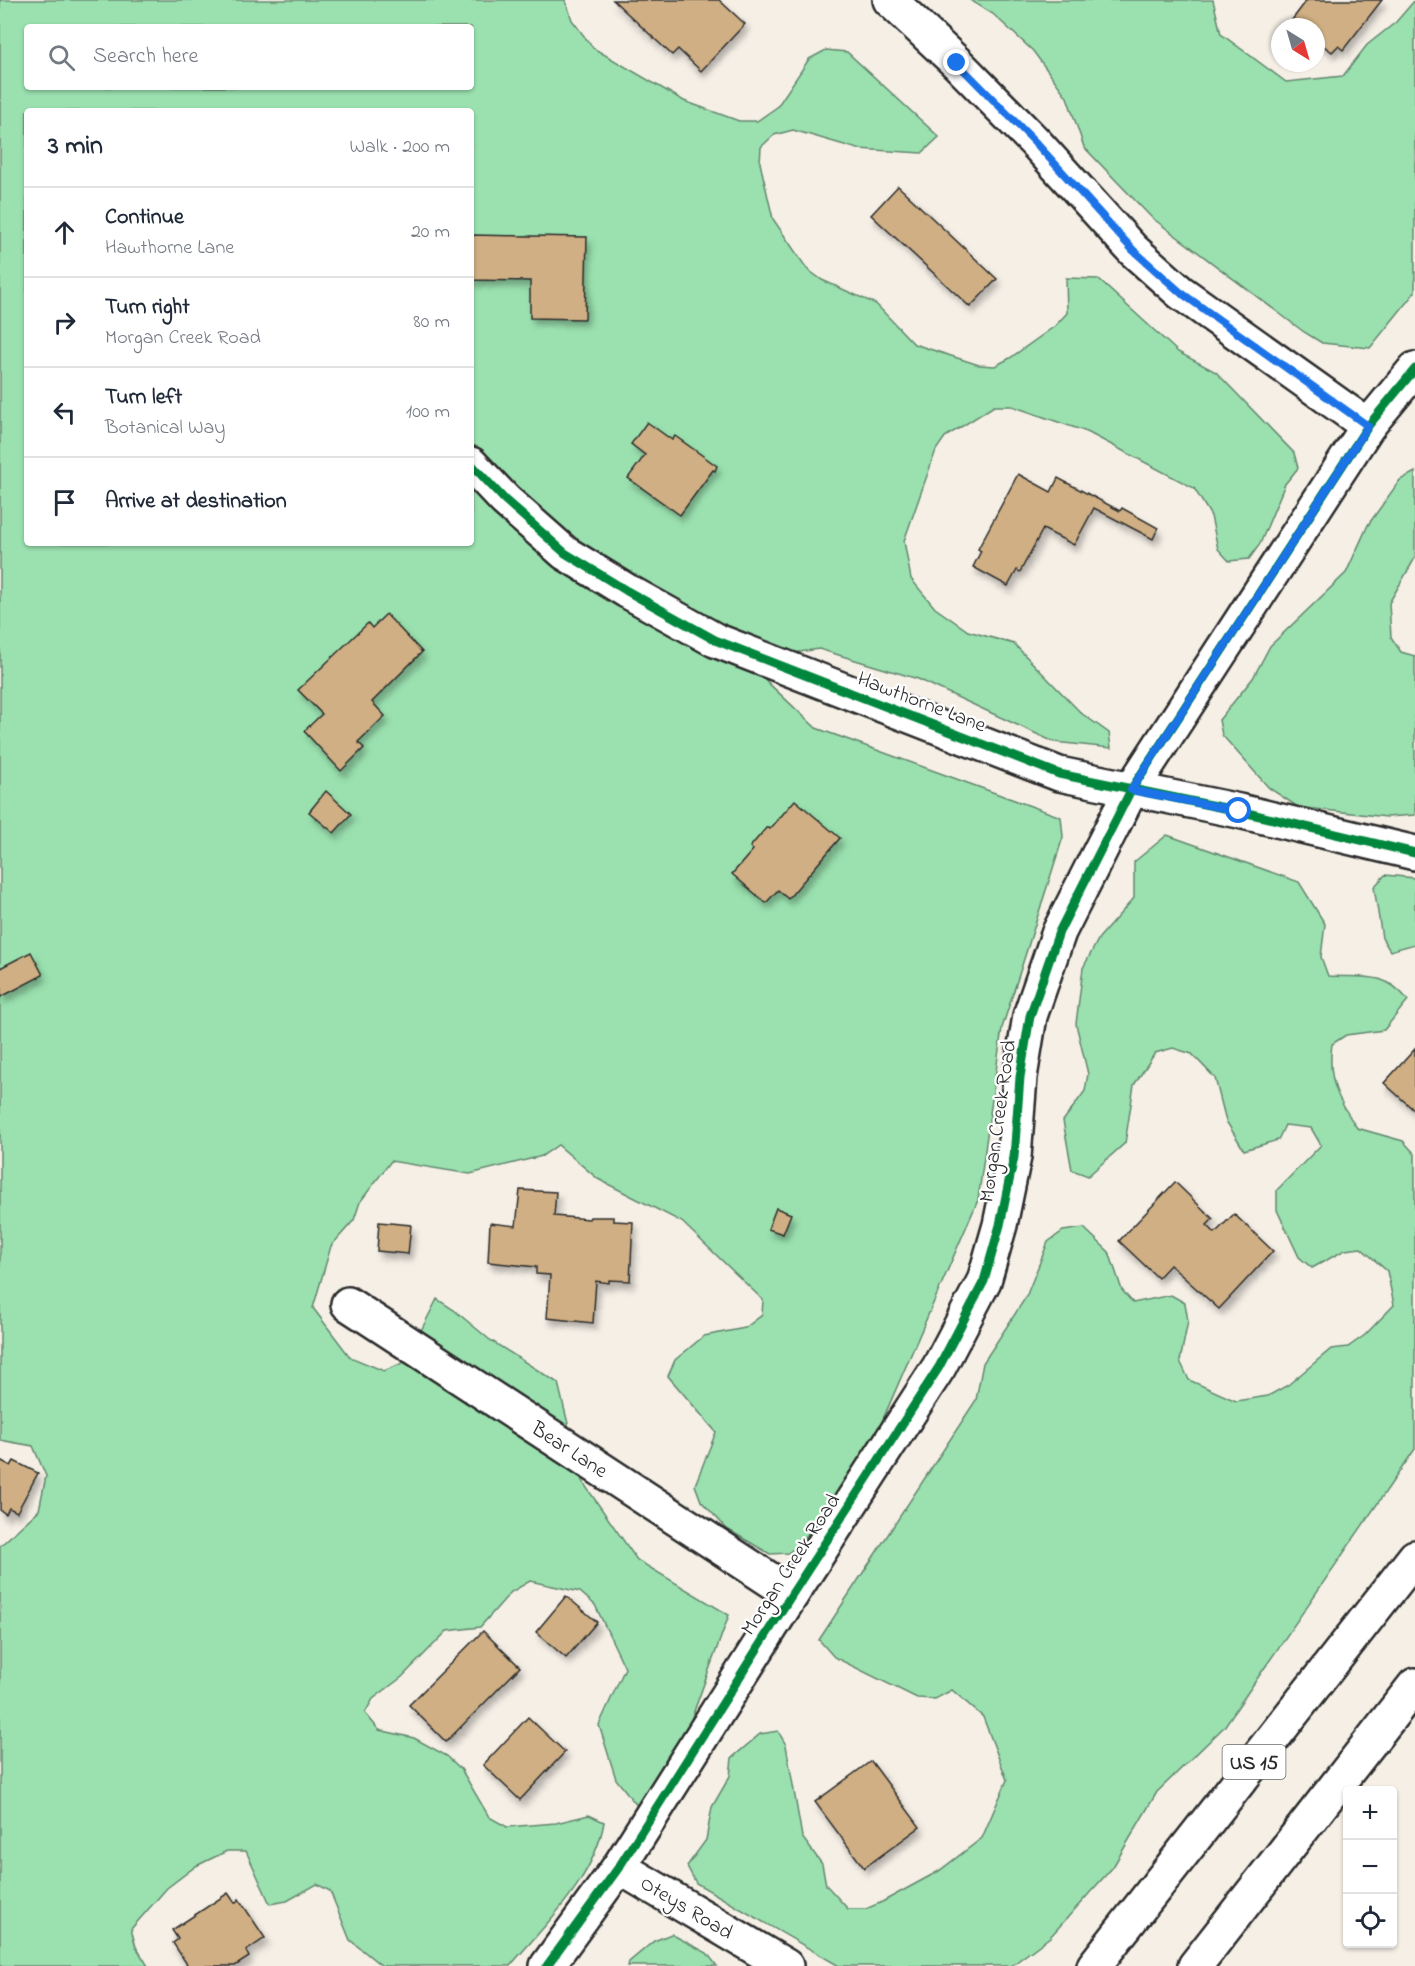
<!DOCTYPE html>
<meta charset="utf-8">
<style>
:root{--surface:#fff;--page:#f6f6f7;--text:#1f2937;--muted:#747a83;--line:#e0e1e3}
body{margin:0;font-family:"Indie Flower",sans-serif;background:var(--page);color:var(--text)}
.controls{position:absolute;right:18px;bottom:18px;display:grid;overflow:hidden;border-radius:6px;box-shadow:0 2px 4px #0004}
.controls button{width:54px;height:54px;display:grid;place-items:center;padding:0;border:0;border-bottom:2px solid var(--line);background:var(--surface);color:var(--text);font:30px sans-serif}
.compass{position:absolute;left:1271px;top:18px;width:54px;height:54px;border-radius:50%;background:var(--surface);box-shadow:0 2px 4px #0004;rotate:143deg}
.stop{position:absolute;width:18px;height:18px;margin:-14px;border:4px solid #1a73e8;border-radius:50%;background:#fff}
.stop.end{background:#1a73e8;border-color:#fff;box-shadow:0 2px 6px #0008}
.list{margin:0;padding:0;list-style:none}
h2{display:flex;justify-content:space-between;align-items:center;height:78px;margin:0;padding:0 24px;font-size:26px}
h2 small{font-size:20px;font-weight:400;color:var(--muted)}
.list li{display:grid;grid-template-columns:39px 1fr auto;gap:18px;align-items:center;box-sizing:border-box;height:90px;padding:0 24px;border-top:2px solid var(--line)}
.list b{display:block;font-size:22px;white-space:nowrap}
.list p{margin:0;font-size:20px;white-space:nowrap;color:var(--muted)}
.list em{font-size:20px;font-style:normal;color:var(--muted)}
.icon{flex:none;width:33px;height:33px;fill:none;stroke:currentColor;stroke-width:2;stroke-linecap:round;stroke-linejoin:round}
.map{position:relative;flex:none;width:1415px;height:1966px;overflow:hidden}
.search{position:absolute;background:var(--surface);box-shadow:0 2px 4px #0004;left:24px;top:24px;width:450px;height:66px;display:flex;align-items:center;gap:15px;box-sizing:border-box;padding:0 21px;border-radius:6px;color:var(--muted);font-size:22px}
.panel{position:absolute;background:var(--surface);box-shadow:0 2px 4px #0004;left:24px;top:108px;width:450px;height:438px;border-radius:6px}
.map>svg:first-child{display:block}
</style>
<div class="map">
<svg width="1415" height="1966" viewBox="0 0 1415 1966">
<defs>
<filter id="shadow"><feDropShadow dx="3.5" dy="6" stdDeviation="3" flood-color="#0004"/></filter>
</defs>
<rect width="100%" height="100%" fill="#f5efe6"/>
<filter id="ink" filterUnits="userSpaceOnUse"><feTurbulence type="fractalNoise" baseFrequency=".0167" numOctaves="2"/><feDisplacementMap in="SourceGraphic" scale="12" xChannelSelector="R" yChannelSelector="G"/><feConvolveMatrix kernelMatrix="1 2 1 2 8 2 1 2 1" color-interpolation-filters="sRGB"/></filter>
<g filter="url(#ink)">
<g fill="#9ae1af" stroke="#62866d" stroke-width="1.5" fill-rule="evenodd">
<path d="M0 0H565L572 20 593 48 684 101 739 121H757L777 107 809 59 826 50 847 52 939 137 922 153 858 149 793 130 774 135 761 147 760 163 773 219 807 269 822 280 876 304 914 344 979 365 995 366 1010 358 1055 326 1067 313 1066 278 1098 279 1178 352 1216 372 1294 453 1298 468 1285 484 1260 544 1249 559 1229 561 1218 549 1211 516 1194 488 1087 432 1012 406H994L945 437 936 450 904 541 911 579 935 608 968 631 1014 644 1081 713 1109 733 1111 748 1054 742 918 679 819 649 744 660 816 728 1061 817 1063 837 1002 1028 978 1200 870 1449 801 1543 788 1553 770 1554 727 1529 701 1501 695 1485 716 1432 668 1376 675 1360 704 1336 745 1328 762 1315 763 1300 682 1222 598 1179 558 1145 542 1156 470 1174 391 1161 360 1202 354 1220 331 1246 313 1308 350 1357 384 1371 405 1362 437 1299 454 1310 490 1340 558 1383 582 1481 637 1560 729 1615 673 1769 638 1807 616 1779 599 1725 625 1668 595 1605 580 1592 530 1581 511 1592 480 1627 447 1631 402 1677 373 1699 365 1713 379 1730 414 1738 447 1756 461 1769 489 1817 507 1827 556 1823 589 1815 604 1822C594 1880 546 1923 510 1966H382L350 1940 330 1891 317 1884 287 1901 270 1904 246 1851H227L196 1866 167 1888 131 1929 136 1947 148 1966H0V1546L39 1510 46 1476 33 1446 0 1440ZM27 27H471V87H27ZM27 111H471V543H27Z"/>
<path d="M970 0H1213L1221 34 1286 82 1343 76 1367 45 1396 22 1415 0V292L1370 348 1322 343 1304 332 1151 217 1084 147 1067 97 1033 51 993 14Z"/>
<path d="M1415 472V558L1389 603 1391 637 1401 652 1415 656V815L1387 817 1298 807 1269 788 1222 735 1219 720 1253 678 1270 646 1346 573 1368 525 1400 480Z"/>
<path d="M1167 835 1299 882 1325 924 1321 957 1328 976C1362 978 1384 970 1408 1000L1384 1030 1346 1035 1332 1044C1327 1079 1338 1100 1357 1128L1403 1141 1415 1154V1449L1224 1727 1157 1792 1113 1867 1050 1937 1011 1966H839L696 1883 687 1866 706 1840 712 1807 730 1776 732 1758 760 1734 778 1731 786 1745 802 1837 822 1864 826 1885 848 1909H866L882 1902 939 1871 982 1838 1007 1780 983 1717 952 1690 935 1699 917 1698 834 1657 819 1640 976 1400 983 1363 1026 1297 1048 1242 1063 1231 1084 1228 1109 1252 1122 1290 1133 1303 1171 1295 1185 1303 1188 1321 1180 1361 1189 1380 1236 1401 1268 1396 1288 1385 1331 1349 1348 1347 1365 1335 1394 1305 1387 1271 1361 1248 1345 1250 1312 1268 1299 1257 1277 1210V1190L1321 1145 1311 1128 1285 1125 1278 1140 1244 1150 1226 1121 1215 1078 1192 1054 1173 1048 1155 1053 1134 1085 1125 1143 1088 1176 1072 1170 1063 1121 1085 1091 1088 1074 1076 1024 1083 968 1099 938 1134 898V862Z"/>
<path d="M1385 875 1415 878V944L1390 951 1382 938 1374 887Z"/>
<path d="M671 1934 707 1953 717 1966H628L629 1962 654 1941Z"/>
</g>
<g fill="#cfaf83" stroke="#2b2b2b" stroke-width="1.5" filter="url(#shadow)">
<path d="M613 0H719L745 24 701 71 678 49 672 55Z"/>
<path d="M1307 0H1382L1343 50 1338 46 1332 52 1316 40V27H1294L1292 20Z"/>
<path d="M898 186 997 279 970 307 871 215Z"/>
<path d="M471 235 587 237 585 319 530 318V281L471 280Z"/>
<path d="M647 422 672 440 675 436 717 466 715 471 713 470 680 515 628 478 645 455 631 444Z"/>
<path d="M1018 474 1051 492 1058 478 1120 511 1122 508 1158 528 1153 539 1094 508 1074 545 1043 529 1020 572 1017 570 1008 586 973 567 981 551 978 549Z"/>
<path d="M386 614 422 652 372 702 385 716 358 742 364 748 341 771 304 731 322 714 298 690 368 623 372 628Z"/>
<path d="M326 791 351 814 334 833 309 812Z"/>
<path d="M795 800 840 838 788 899 778 890 766 903 732 874 753 850 750 847 767 827 770 829Z"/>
<path d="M31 952 43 975 1 997 0 968Z"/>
<path d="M1415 1049V1111L1384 1083Z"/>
<path d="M1175 1182 1213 1219 1207 1225 1215 1233 1234 1214 1273 1251 1219 1309 1170 1265 1158 1278 1119 1241Z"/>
<path d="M520 1190 556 1192 554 1216 589 1219 590 1217H613V1221L633 1222 630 1281 609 1280V1283L596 1281 593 1323 547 1318 550 1275 536 1274V1267L488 1262 490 1223 516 1226Z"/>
<path d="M776 1208 791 1214 783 1234 768 1229Z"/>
<path d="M379 1222 411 1225 408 1254 377 1251Z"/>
<path d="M0 1460 11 1466 14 1461 38 1473 17 1512 9 1508 6 1514 0 1510Z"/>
<path d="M566 1596 597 1622 566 1658 536 1632Z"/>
<path d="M483 1631 520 1667 446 1742 409 1705Z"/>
<path d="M528 1717 565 1752 520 1800 483 1765Z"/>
<path d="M871 1761 920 1827 864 1868 815 1802Z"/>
<path d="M228 1893 235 1903 239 1899 265 1938 246 1951 249 1957 235 1966H188L173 1943 178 1939 172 1930Z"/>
</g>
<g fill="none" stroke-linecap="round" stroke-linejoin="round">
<g stroke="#2b2b2b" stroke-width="38">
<g id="minor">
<path d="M890 0 957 63 1035 142 1133 250 1180 292 1368 426"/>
<path d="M471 464 505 500 565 553 627 591 715 640 1059 774 1239 811 1415 853"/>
<path d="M348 1304 792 1594"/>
<path d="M619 1867 786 1966"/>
<path d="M547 1966 619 1867 792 1594 939 1367 984 1281 1000 1225 1014 1157 1020 1077 1030 1016 1059 932 1131 790 1368 426 1415 369"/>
</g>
</g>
<g stroke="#2b2b2b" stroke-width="38">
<g id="trunk">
<path d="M1094 1966 1415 1557"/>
<path d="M1195 1966 1415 1685"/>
</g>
</g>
<use href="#minor" stroke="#fff" stroke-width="33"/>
<use href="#trunk" stroke="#fff" stroke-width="33"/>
<g stroke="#fff" stroke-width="13">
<g id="cycleway">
<path d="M471 464 505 500 565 553 627 591 715 640 1059 774 1239 811 1415 853"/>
<path d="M547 1966 619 1867 792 1594 939 1367 984 1281 1000 1225 1014 1157 1020 1077 1030 1016 1059 932 1131 790 1368 426 1415 369"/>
</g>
</g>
<use href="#cycleway" stroke="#00873e" stroke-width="9"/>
</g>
</g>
<g fill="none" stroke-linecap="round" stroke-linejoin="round" filter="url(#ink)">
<path stroke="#1a73e8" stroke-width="8" d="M957 63 1035 142 1133 250 1180 292 1368 426 1131 790 1239 811"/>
</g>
<g text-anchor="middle" stroke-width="4.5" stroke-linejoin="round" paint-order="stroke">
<rect fill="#fff" stroke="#6b6b6b" stroke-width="1.5" x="1222.5" y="1745" width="63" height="34" rx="4.5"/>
<g font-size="20" font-weight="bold" fill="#2b2b2b">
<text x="1254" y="1769">US 15</text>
</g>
<g font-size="21" fill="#2b2b2b" stroke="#fff">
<text transform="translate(922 701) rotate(21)" y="7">Hawthorne Lane</text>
<text transform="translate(997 1121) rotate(-82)" y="7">Morgan Creek Road</text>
<text transform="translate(570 1449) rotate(33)" y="7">Bear Lane</text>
<text transform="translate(790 1564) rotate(-57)" y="7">Morgan Creek Road</text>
<text transform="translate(687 1907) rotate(31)" y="7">Oteys Road</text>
</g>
</g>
</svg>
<div class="controls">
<button>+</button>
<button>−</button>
<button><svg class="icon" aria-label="locate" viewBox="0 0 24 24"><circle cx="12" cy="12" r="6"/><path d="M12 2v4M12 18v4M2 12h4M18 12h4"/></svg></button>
</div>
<svg class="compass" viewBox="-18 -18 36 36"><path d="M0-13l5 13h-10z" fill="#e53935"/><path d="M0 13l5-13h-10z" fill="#747a83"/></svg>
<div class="stop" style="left:1239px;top:811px"></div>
<div class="stop end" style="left:957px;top:63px"></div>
<div class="search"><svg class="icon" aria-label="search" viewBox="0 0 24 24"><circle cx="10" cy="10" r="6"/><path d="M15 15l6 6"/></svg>Search here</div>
<section class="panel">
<h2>3 min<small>Walk · 200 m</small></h2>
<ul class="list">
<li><svg class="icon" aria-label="ahead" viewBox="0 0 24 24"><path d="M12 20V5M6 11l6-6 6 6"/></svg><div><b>Continue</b><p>Hawthorne Lane</p></div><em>20 m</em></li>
<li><svg class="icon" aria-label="right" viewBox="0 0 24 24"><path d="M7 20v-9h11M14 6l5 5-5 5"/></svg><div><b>Turn right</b><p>Morgan Creek Road</p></div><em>80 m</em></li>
<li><svg class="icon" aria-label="left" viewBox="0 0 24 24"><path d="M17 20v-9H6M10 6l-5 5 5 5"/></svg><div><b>Turn left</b><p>Botanical Way</p></div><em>100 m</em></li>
<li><svg class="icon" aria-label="arrive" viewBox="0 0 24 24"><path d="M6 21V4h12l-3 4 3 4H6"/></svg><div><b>Arrive at destination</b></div></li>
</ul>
</section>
</div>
